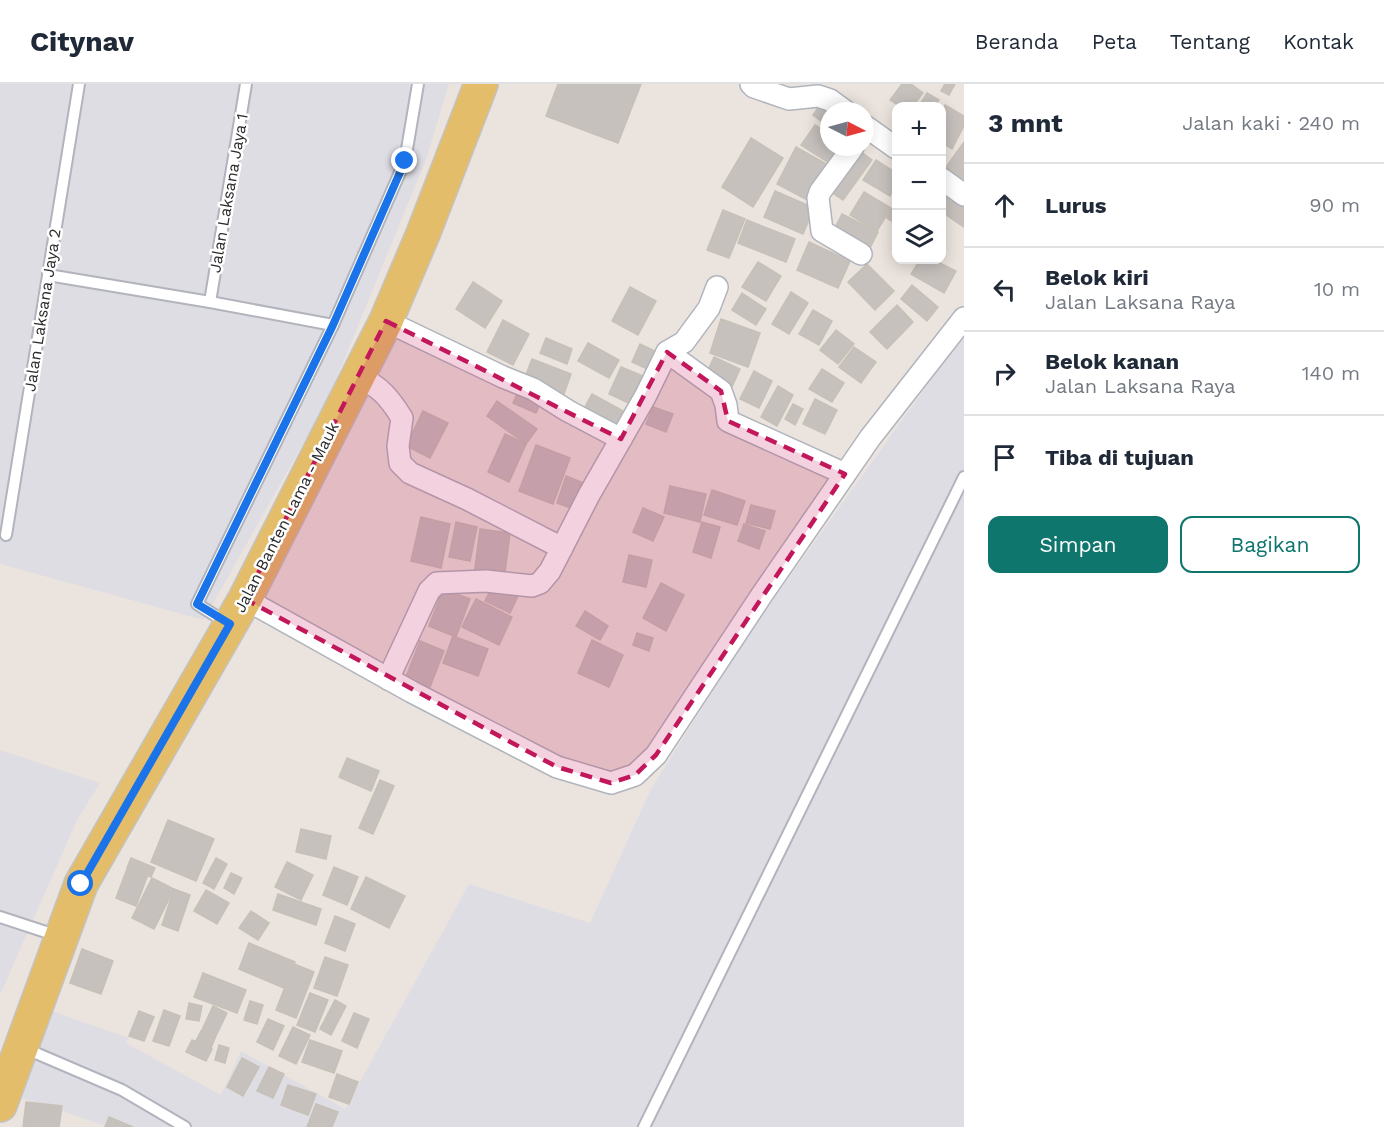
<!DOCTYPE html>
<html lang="id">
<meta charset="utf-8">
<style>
:root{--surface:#fff;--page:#f2f2f3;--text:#1f2937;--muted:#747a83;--line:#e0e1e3;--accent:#0f766e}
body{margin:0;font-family:"Work Sans",sans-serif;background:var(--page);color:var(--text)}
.controls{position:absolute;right:18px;top:18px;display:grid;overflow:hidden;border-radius:12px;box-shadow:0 3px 15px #0003}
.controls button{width:54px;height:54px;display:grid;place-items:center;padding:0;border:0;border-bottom:2px solid var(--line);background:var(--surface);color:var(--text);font:30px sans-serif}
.compass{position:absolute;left:820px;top:18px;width:54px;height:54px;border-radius:50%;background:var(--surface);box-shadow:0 3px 15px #0003;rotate:96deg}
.stop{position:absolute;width:18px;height:18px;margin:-14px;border:4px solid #1a73e8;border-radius:50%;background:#fff}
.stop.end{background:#1a73e8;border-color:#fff;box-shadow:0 2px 6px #0008}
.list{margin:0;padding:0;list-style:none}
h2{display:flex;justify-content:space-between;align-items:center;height:78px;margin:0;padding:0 24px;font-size:26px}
h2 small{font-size:20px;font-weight:400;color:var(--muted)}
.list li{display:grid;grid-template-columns:39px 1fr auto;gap:18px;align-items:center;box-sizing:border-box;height:84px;padding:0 24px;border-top:2px solid var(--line)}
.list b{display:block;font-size:22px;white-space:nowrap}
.list p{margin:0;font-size:20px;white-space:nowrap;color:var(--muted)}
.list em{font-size:20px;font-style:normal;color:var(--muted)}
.actions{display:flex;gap:12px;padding:18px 24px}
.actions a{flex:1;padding:14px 0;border:2px solid var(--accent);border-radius:12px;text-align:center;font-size:21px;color:var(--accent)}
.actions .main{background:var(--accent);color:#fff}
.icon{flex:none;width:33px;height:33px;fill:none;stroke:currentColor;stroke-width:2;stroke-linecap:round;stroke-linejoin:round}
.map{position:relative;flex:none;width:964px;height:1043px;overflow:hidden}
header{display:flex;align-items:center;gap:36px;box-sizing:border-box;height:84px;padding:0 30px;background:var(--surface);border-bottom:2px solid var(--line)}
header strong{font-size:28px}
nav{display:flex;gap:33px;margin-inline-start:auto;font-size:21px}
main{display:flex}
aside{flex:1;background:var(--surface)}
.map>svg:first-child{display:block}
</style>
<header>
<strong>Citynav</strong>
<nav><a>Beranda</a><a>Peta</a><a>Tentang</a><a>Kontak</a></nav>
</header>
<main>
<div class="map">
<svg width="964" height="1043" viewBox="0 0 964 1043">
<rect width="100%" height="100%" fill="#ebe4de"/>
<g fill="#dfdde4">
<path d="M0 0H449L426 76 328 315 204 536 0 480Z"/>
<path d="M964 250V1043H110L15 1012 43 924 129 954 126 959 221 1011 241 967 345 1025 469 800 590 839 651 705 749 549Z"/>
<path d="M0 666 100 699 77 736 0 911Z"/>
</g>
<g fill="#c6c1bd" stroke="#c6c0b7" stroke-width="1.5">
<path d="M558 0H641L618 59 546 32Z"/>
<path d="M902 0H911L923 9 913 22H900L890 16Z"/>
<path d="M945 0H955L949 11 941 7Z"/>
<path d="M927 9 939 16 935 22H919Z"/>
<path d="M824 15 829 27V43L813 31Z"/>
<path d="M945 21 964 32V42L952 65 942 59V29Z"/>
<path d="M815 41 829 50V63H840L829 79 801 61Z"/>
<path d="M751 54 783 74 753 123 722 103Z"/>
<path d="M964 58V96L946 83Z"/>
<path d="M796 63 830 82 811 118 777 100Z"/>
<path d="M857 65 872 76 843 116 828 106Z"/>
<path d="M876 76 896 89V101L890 112 863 96Z"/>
<path d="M949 103 964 113V143L942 128V113Z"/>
<path d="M775 107 814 124 803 150 764 133Z"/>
<path d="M864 108 891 124 877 147 850 131Z"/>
<path d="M896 117V140L887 134Z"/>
<path d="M723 126 745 135 729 174 707 166Z"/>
<path d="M842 130 878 148 868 168 832 150Z"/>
<path d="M747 136 795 155 786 178 738 159Z"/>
<path d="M809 158 850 177 838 204 797 186Z"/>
<path d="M920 176H934L956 187 944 209 911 190Z"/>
<path d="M758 178 781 192 766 217 742 203Z"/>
<path d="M867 180 894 207 875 226 848 198Z"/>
<path d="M473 198 502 217 485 244 456 225Z"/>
<path d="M912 201 938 223 927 237 901 215Z"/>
<path d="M630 203 656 217 638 251 612 237Z"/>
<path d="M791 208 808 219 789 250 772 240Z"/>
<path d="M742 209 766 225 756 241 732 226Z"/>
<path d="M897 221 913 238 887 265 870 248Z"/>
<path d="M813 226 832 237 819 261 799 250Z"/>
<path d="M721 235 760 249 748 283 710 269Z"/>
<path d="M503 236 529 250 513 281 487 268Z"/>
<path d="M836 246 854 260 838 280 820 266Z"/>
<path d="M546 254 572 265 567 280 540 269Z"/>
<path d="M588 259 619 276 609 294 578 277Z"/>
<path d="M640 260 657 268 649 286 632 278Z"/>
<path d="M854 263 876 278 861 299 839 283Z"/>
<path d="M714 273 740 285 731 305 705 293Z"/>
<path d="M532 275 571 290 564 310 524 296Z"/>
<path d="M621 283 650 295 637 323 609 310Z"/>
<path d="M822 285 844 299 832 318 809 305Z"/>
<path d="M754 287 772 297 759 324 740 315Z"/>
<path d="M778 302 793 311 777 342 761 333Z"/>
<path d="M520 303 543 313 536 329 513 319Z"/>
<path d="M592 310 627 329 616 349 581 330Z"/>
<path d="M815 315 837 326 825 350 803 340Z"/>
<path d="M497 317 537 345 526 360 487 332Z"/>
<path d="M793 320 803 325 795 341 785 335Z"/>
<path d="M653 323 673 330 666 348 646 340Z"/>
<path d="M423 327 448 339 430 374 406 362Z"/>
<path d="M505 350 526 360 509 398 488 388Z"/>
<path d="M536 361 570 374 553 420 519 407Z"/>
<path d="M566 392 586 400 576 426 557 419Z"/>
<path d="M670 402 706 410 700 438 664 429Z"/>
<path d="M712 406 745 417 737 441 704 431Z"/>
<path d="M751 421 775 427 770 445 746 439Z"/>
<path d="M643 424 664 433 653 457 633 448Z"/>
<path d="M421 433 450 440 441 484 411 477Z"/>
<path d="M456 438 477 443 470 477 449 473Z"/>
<path d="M702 438 720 443 711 474 693 468Z"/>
<path d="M744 440 765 447 759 465 738 457Z"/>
<path d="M480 445 510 449 504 496 474 492Z"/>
<path d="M629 471 652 476 646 503 623 498Z"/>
<path d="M494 499 519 510 510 529 485 517Z"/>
<path d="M661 499 684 511 666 547 643 534Z"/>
<path d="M443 505 470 515 456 553 429 542Z"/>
<path d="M476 515 512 533 499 561 462 543Z"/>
<path d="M585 527 608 542 600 556 576 542Z"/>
<path d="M637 549 653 554 649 567 633 561Z"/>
<path d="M453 552 488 565 478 592 443 579Z"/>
<path d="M592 556 623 571 609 603 578 589Z"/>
<path d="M420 557 444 567 430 603 406 593Z"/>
<path d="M347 674 379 687 371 707 339 693Z"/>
<path d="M380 696 394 702 373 750 359 744Z"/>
<path d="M168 736 214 755 196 797 151 778Z"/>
<path d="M301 745 331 752 326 775 296 768Z"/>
<path d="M131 774 155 784 151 793 127 784Z"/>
<path d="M216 774 227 780 214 805 203 799Z"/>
<path d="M287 778 313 791 301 816 275 803Z"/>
<path d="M334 783 358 793 347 821 323 811Z"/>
<path d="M127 785 147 793 136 822 116 814Z"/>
<path d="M231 789 242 794 234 810 224 804Z"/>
<path d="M366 793 405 812 389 844 351 825Z"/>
<path d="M152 794 174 805 154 845 132 834Z"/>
<path d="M174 805 190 811 178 847 162 841Z"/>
<path d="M206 806 229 819 217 840 194 827Z"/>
<path d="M278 810 321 825 316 841 273 826Z"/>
<path d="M251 827 269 839 258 856 239 844Z"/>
<path d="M335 832 355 840 345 867 325 859Z"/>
<path d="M249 859 295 878 284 904 239 885Z"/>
<path d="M82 865 113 877 101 910 70 899Z"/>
<path d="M325 873 348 881 337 912 314 904Z"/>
<path d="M294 880 314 888 296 934 276 926Z"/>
<path d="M203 889 246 906 237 929 194 913Z"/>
<path d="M310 909 328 916 315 948 297 941Z"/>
<path d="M335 916 346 922 331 951 320 945Z"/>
<path d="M250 917 263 921 257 940 244 936Z"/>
<path d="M189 919 202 922 199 937 186 935Z"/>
<path d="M213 922 227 929 215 954 202 946Z"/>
<path d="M164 926 180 932 169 962 153 957Z"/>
<path d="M139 927 154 933 144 957 129 952Z"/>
<path d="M354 929 369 935 357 964 342 957Z"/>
<path d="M268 935 284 942 273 966 257 958Z"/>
<path d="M293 943 310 951 296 980 279 972Z"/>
<path d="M201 947 215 954 211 964 196 957Z"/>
<path d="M192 956 212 965 206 977 186 968Z"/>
<path d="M310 956 342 967 334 989 302 978Z"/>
<path d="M219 961 229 964 225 979 215 976Z"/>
<path d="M242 974 259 983 243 1012 227 1003Z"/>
<path d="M269 983 284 990 273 1014 257 1007Z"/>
<path d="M337 990 358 998 349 1020 329 1013Z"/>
<path d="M288 1001 316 1010 308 1031 281 1021Z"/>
<path d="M26 1018 62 1022 59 1043H23Z"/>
<path d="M316 1020 338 1028 332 1043H307Z"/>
<path d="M109 1033 133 1043H105Z"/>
</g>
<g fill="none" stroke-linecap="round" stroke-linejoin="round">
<g stroke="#b1b4bc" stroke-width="14">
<g id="lane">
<path d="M48 191 210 218 333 241"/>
<path d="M210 218 246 0"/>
<path d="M6 451 79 0"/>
<path d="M227 539 197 520 333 241 405 77 418 0"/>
<path d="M0 833 58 852"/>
<path d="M24 964 122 1006 185 1043"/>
<path d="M644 1043 964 393"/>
</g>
</g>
<g stroke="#b1b4bc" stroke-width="24">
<g id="street">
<path d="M751 0 754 3 789 15 818 12 830 16 845 27"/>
<path d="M865 42 896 64"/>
<path d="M853 63 820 108 818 114 822 147 861 170"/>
<path d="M942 95 964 111"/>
<path d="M386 237 503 293 533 305 568 327 621 355"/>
<path d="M667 268 721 307 726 321 728 337 845 390"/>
<path d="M358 292C380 303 389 313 402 334L398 362 400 379 410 389 467 415 562 464"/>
<path d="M245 515 412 608 557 683 611 699 635 691 656 671 761 512 870 354 964 234"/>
<path d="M388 595 429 507 437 499 486 497 532 502 540 499 550 487 589 411 645 313 667 268 684 258 709 224 717 203"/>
</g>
</g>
<g stroke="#c3c3c3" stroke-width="36">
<path id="primary" d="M0 1021 81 800 245 515 386 237 423 150 481 0"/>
</g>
<use href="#lane" stroke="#fff" stroke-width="10"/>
<use href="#street" stroke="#fff" stroke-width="21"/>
<use href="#primary" stroke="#e4bd6a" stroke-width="33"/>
</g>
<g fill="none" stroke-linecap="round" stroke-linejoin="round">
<path stroke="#1a73e8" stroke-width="8" d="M81 800 230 540 197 520 333 241 405 77"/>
</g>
<path fill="#c2185b" fill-opacity="0.2" stroke="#c2185b" stroke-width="4.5" stroke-dasharray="12 8" stroke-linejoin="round" d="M386 237 621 355 667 268 721 307 728 337 845 390 656 671 635 691 611 699 557 683 245 515Z"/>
<g text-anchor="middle" stroke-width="5" stroke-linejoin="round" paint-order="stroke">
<g font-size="16" fill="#2a2a2a" stroke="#fff">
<text transform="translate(228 109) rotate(-80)" y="6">Jalan Laksana Jaya 1</text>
<text transform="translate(42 226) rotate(-81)" y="6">Jalan Laksana Jaya 2</text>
<text transform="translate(286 433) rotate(-63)" y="6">Jalan Banten Lama - Mauk</text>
</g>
</g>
</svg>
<div class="controls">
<button>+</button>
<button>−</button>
<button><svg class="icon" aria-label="layers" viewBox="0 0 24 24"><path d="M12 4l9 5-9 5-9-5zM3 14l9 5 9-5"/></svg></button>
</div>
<svg class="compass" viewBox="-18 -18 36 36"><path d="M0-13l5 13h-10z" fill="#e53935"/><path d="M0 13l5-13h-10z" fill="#747a83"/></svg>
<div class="stop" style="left:81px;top:800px"></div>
<div class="stop end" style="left:405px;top:77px"></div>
</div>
<aside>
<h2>3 mnt<small>Jalan kaki · 240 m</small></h2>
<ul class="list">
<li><svg class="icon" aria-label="ahead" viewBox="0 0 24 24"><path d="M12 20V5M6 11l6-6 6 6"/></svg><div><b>Lurus</b></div><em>90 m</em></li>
<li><svg class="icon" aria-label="left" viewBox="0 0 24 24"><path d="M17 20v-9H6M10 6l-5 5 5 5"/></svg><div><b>Belok kiri</b><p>Jalan Laksana Raya</p></div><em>10 m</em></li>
<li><svg class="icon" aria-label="right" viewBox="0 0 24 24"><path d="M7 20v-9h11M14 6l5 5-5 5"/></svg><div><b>Belok kanan</b><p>Jalan Laksana Raya</p></div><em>140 m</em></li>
<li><svg class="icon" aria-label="arrive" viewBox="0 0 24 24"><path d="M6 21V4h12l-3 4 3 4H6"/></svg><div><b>Tiba di tujuan</b></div></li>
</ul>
<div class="actions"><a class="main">Simpan</a><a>Bagikan</a></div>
</aside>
</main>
